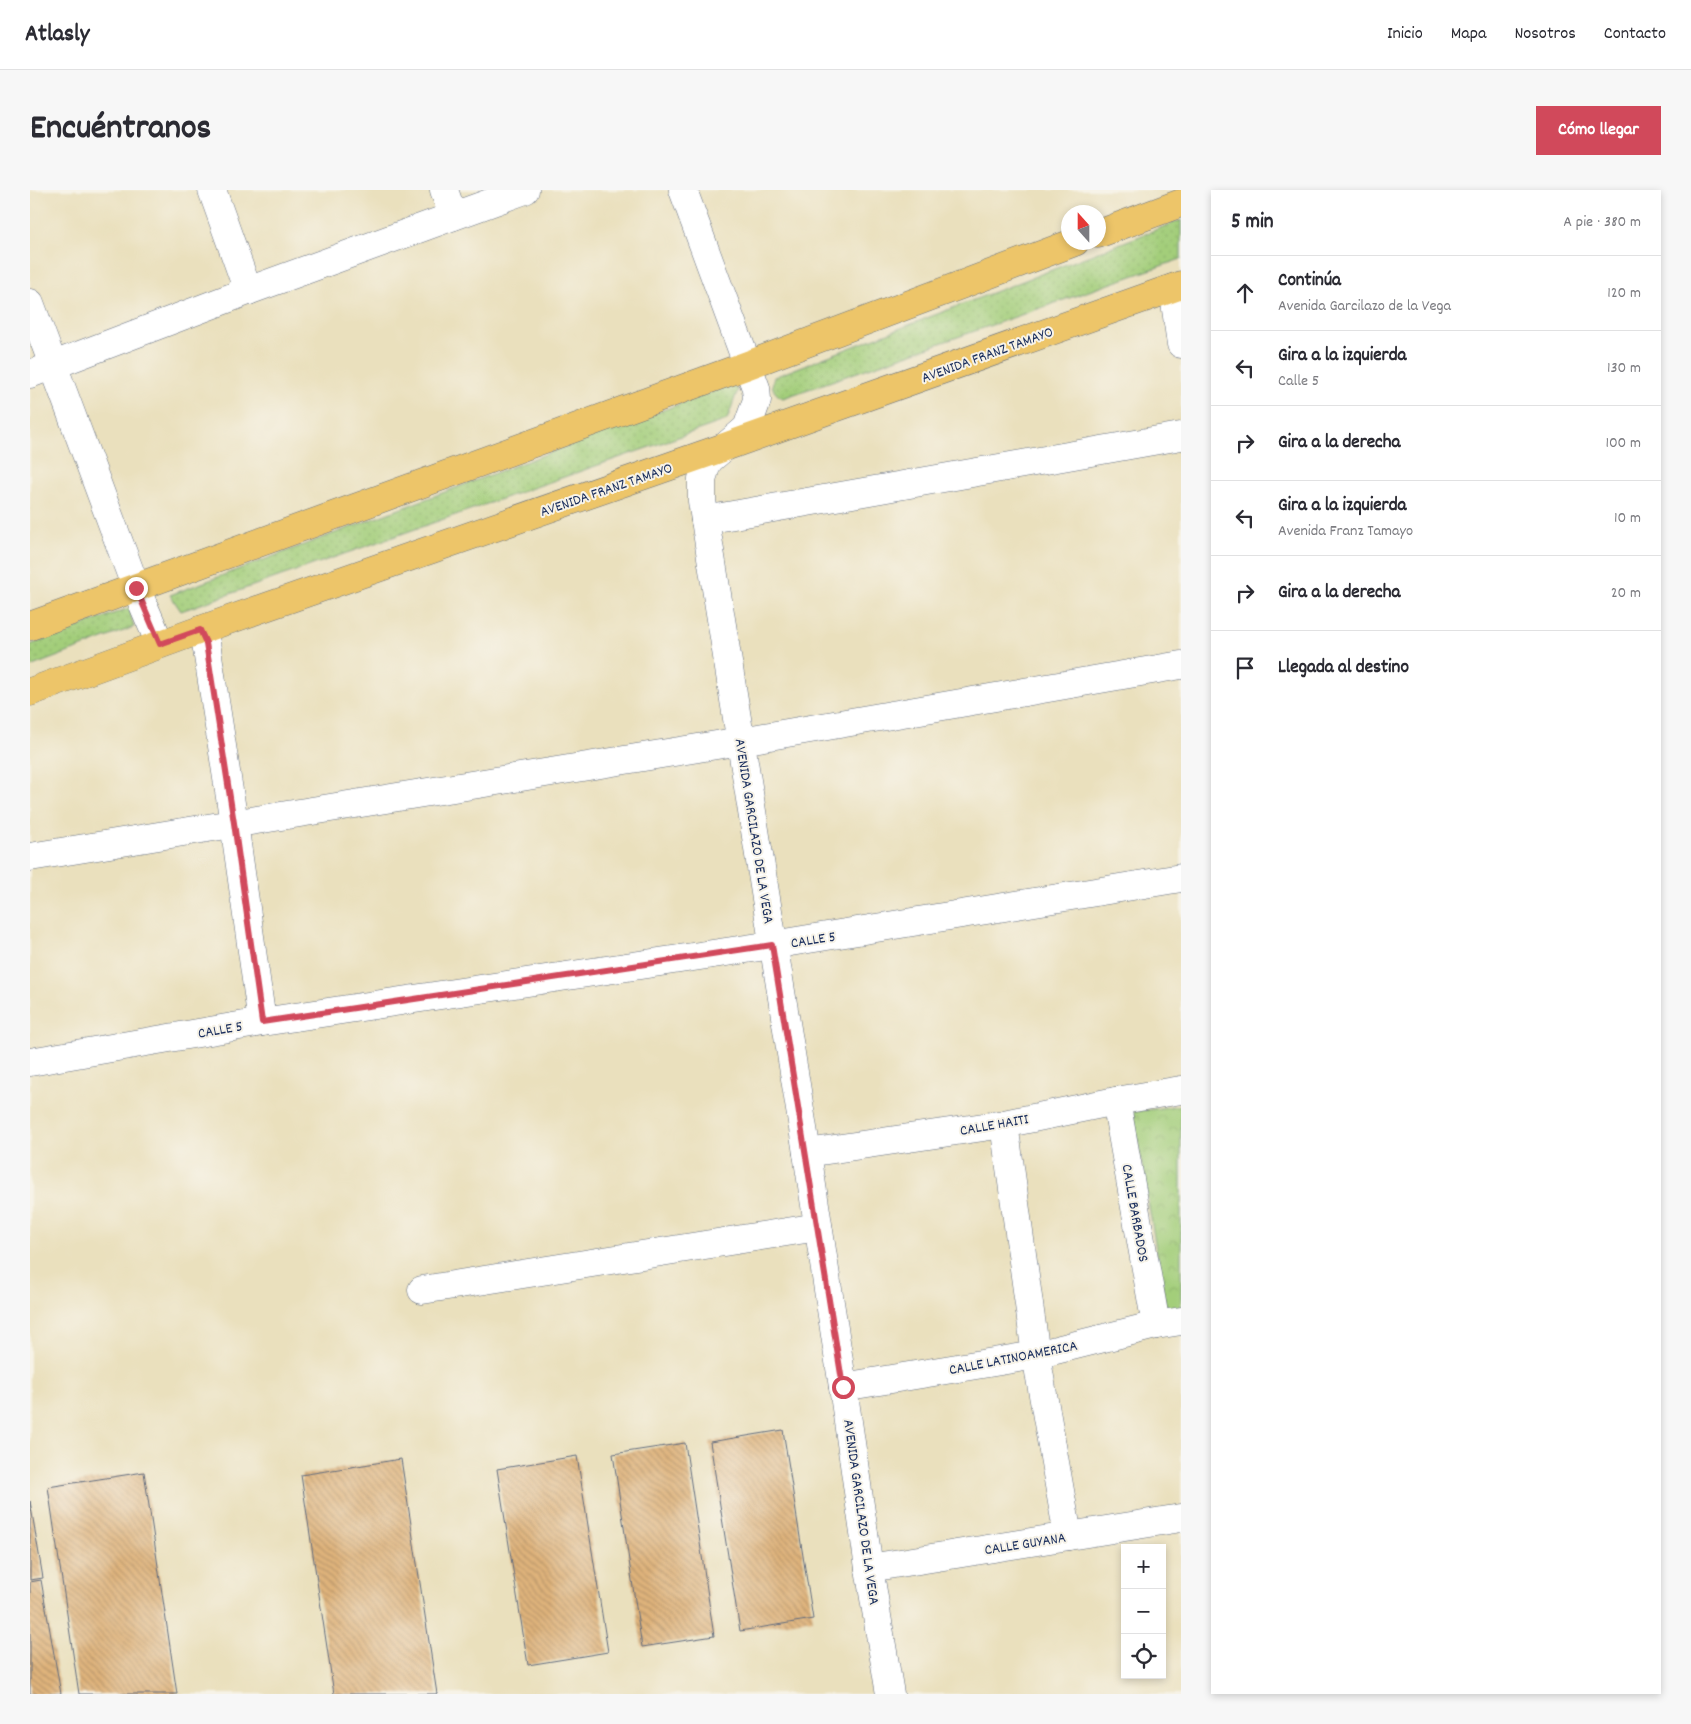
<!DOCTYPE html>
<html lang="es">
<meta charset="utf-8">
<style>
:root{--surface:#fff;--page:#f7f7f7;--text:#2b2b33;--muted:#7c7c81;--line:#e1e1e2;--accent:#d1495b}
body{margin:0;font-family:Dekko,sans-serif;background:var(--page);color:var(--text)}
.controls{position:absolute;right:15px;bottom:15px;display:grid;overflow:hidden;border-radius:0px;box-shadow:0 2px 8px #0003}
.controls button{width:45px;height:45px;display:grid;place-items:center;padding:0;border:0;border-bottom:1px solid var(--line);background:var(--surface);color:var(--text);font:25px sans-serif}
.compass{position:absolute;left:1031px;top:15px;width:45px;height:45px;border-radius:50%;background:var(--surface);box-shadow:0 2px 8px #0003;rotate:339deg}
.stop{position:absolute;width:15px;height:15px;margin:-11px;border:4px solid #d1495b;border-radius:50%;background:#fff}
.stop.end{background:#d1495b;border-color:#fff;box-shadow:0 1px 5px #0008}
.list{margin:0;padding:0;list-style:none}
h2{display:flex;justify-content:space-between;align-items:center;height:65px;margin:0;padding:0 20px;font-size:21px}
h2 small{font-size:16px;font-weight:400;color:var(--muted)}
.list li{display:grid;grid-template-columns:32px 1fr auto;gap:15px;align-items:center;box-sizing:border-box;height:75px;padding:0 20px;border-top:1px solid var(--line)}
.list b{display:block;font-size:19px;white-space:nowrap}
.list p{margin:0;font-size:16px;white-space:nowrap;color:var(--muted)}
.list em{font-size:16px;font-style:normal;color:var(--muted)}
.icon{flex:none;width:28px;height:28px;fill:none;stroke:currentColor;stroke-width:2;stroke-linecap:round;stroke-linejoin:round}
.map{position:relative;flex:none;width:1151px;height:1504px;overflow:hidden;border-radius:0px}
header{display:flex;align-items:center;gap:30px;box-sizing:border-box;height:70px;padding:0 25px;background:var(--surface);border-bottom:1px solid var(--line)}
header strong{font-size:24px}
nav{display:flex;gap:28px;margin-inline-start:auto;font-size:18px}
.intro{display:flex;align-items:center;justify-content:space-between;box-sizing:border-box;height:120px;padding:0 30px}
h1{margin:0;font-size:35px}
.button{padding:12px 22px;border-radius:0px;background:var(--accent);color:#fff;font-size:18px;font-weight:700}
main{display:flex;gap:30px;padding:0 30px}
aside{flex:1;background:var(--surface);border-radius:0px;box-shadow:0 2px 8px #0003}
.map>svg:first-child{display:block}
</style>
<header>
<strong>Atlasly</strong>
<nav><a>Inicio</a><a>Mapa</a><a>Nosotros</a><a>Contacto</a></nav>
</header>
<div class="intro"><h1>Encuéntranos</h1><a class="button">Cómo llegar</a></div>
<main>
<div class="map">
<svg width="1151" height="1504" viewBox="0 0 1151 1504">
<defs>
<pattern id="grass-dots" width="8" height="8" patternUnits="userSpaceOnUse" patternTransform="scale(1.25)"><rect width="8" height="8" fill="#a3ce7a"/><path d="M2 2h.1M6 6h.1" fill="none" stroke="#8cb16c" stroke-width="1.8" stroke-linecap="round"/></pattern>
<pattern id="park-crowns" width="20" height="18" patternUnits="userSpaceOnUse" patternTransform="scale(1.25)"><rect width="20" height="18" fill="#a3ce7a"/><path d="M2 6a3 3 0 1 1 6 0M12 15a3 3 0 1 1 6 0" fill="none" stroke="#8cb16c"/></pattern>
<pattern id="building-back-hatch" width="6" height="6" patternUnits="userSpaceOnUse" patternTransform="scale(1.25)"><rect width="6" height="6" fill="#dfb37b"/><path d="M-1 5l2 2M0 0l6 6M5-1l2 2" fill="none" stroke="#b49268"/></pattern>
</defs>
<rect width="100%" height="100%" fill="#f7f3e8"/>
<filter id="ink" filterUnits="userSpaceOnUse"><feTurbulence type="fractalNoise" baseFrequency=".02" numOctaves="2"/><feDisplacementMap in="SourceGraphic" scale="10" xChannelSelector="R" yChannelSelector="G"/><feConvolveMatrix kernelMatrix="1 2 1 2 8 2 1 2 1" color-interpolation-filters="sRGB"/></filter>
<filter id="wash" filterUnits="userSpaceOnUse"><feTurbulence type="fractalNoise" baseFrequency=".0096" numOctaves="4" result="noise"/><feDisplacementMap in="SourceGraphic" scale="20" xChannelSelector="R" yChannelSelector="G"/><feGaussianBlur stdDeviation="1.12" result="paint"/><feColorMatrix in="noise" values="0 0 0 0 0 0 0 0 0 0 0 0 0 0 0 0 0 1.4 0 .05"/><feComposite in="paint" operator="in"/></filter>
<g filter="url(#wash)">
<rect width="100%" height="100%" fill="#eae0bd"/>
<g fill="url(#grass-dots)" stroke="#5f7e6c">
<path d="M1151 30V69L753 208C744 204 740 197 744 187Z"/>
<path d="M700 195 708 199 697 230 151 421 140 405Z"/>
<path d="M99 418 104 437 0 477V455Z"/>
</g>
<path fill="url(#park-crowns)" stroke="#5f7e6c" d="M1151 915V1122L1137 1124 1103 922Z"/>
<g id="blocks">
<g fill="url(#building-back-hatch)">
<path d="M753 1240 783 1429 710 1441 680 1252Z"/>
<path d="M655 1253 684 1446 612 1457 583 1264Z"/>
<path d="M547 1266 578 1462 498 1475 467 1279Z"/>
<path d="M371 1269 407 1504H304L271 1285Z"/>
<path d="M114 1282 147 1504H49L18 1297Z"/>
<path d="M0 1311 13 1388 0 1390Z"/>
<path d="M11 1390 31 1504H0V1392Z"/>
</g>
</g>
</g>
<g filter="url(#ink)">
<use href="#blocks" fill-opacity="0" stroke="#636d7f" stroke-width="1"/>
<g fill="none" stroke-linecap="round" stroke-linejoin="round">
<g stroke="#636d7f" stroke-width="29">
<g id="minor">
<path d="M182 0 218 101"/>
<path d="M414 0 423 26"/>
<path d="M653 0 726 198 727 210 717 238 678 271 672 289V311L777 963 813 1197 839 1378 860 1504"/>
<path d="M1143 98 1151 154"/>
<path d="M0 113 106 398 130 454"/>
<path d="M0 184 218 101 495 0"/>
<path d="M675 330 1151 246"/>
<path d="M170 440 176 453 204 633 232 832"/>
<path d="M0 667 711 551 1151 475"/>
<path d="M0 872 232 832 742 755 1151 688"/>
<path d="M1086 911 1126 1135"/>
<path d="M974 934 1006 1165 1038 1346"/>
<path d="M777 963 974 934 1086 911 1151 900"/>
<path d="M392 1100 788 1037"/>
<path d="M813 1197 1006 1165 1126 1135 1151 1131"/>
<path d="M839 1378 1151 1328"/>
</g>
</g>
<g stroke="#636d7f" stroke-width="29">
<g id="major">
<path d="M1068 44 1151 13"/>
<path d="M0 436 718 175 1045 52"/>
<path d="M0 502 170 440 692 258 1151 95"/>
</g>
</g>
<use href="#minor" stroke="#fff" stroke-width="28"/>
<use href="#major" stroke="#edc569" stroke-width="28"/>
</g>
</g>
<g fill="none" stroke-linecap="round" stroke-linejoin="round" filter="url(#ink)">
<path stroke="#d1495b" stroke-width="6" d="M106 398 130 454 170 440 176 453 204 633 232 832 742 755 813 1197"/>
</g>
<g text-anchor="middle" stroke-width="4" stroke-linejoin="round" paint-order="stroke">
<g font-size="15" fill="#1b2f5e" stroke="#f7f3e8">
<text transform="translate(957 164) rotate(-20)" y="5">AVENIDA FRANZ TAMAYO</text>
<text transform="translate(576 299) rotate(-19)" y="5">AVENIDA FRANZ TAMAYO</text>
<text transform="translate(725 641) rotate(81)" y="5">AVENIDA GARCILAZO DE LA VEGA</text>
<text transform="translate(783 749) rotate(-9)" y="5">CALLE 5</text>
<text transform="translate(190 839) rotate(-10)" y="5">CALLE 5</text>
<text transform="translate(964 934) rotate(-10)" y="5">CALLE HAITI</text>
<text transform="translate(1106 1023) rotate(80)" y="5">CALLE BARBADOS</text>
<text transform="translate(983 1167) rotate(-11)" y="5">CALLE LATINOAMERICA</text>
<text transform="translate(832 1322) rotate(82)" y="5">AVENIDA GARCILAZO DE LA VEGA</text>
<text transform="translate(995 1353) rotate(-9)" y="5">CALLE GUYANA</text>
</g>
</g>
</svg>
<div class="controls">
<button>+</button>
<button>−</button>
<button><svg class="icon" aria-label="locate" viewBox="0 0 24 24"><circle cx="12" cy="12" r="6"/><path d="M12 2v4M12 18v4M2 12h4M18 12h4"/></svg></button>
</div>
<svg class="compass" viewBox="-18 -18 36 36"><path d="M0-13l5 13h-10z" fill="#e53935"/><path d="M0 13l5-13h-10z" fill="#7c7c81"/></svg>
<div class="stop" style="left:813px;top:1197px"></div>
<div class="stop end" style="left:106px;top:398px"></div>
</div>
<aside>
<h2>5 min<small>A pie · 380 m</small></h2>
<ul class="list">
<li><svg class="icon" aria-label="ahead" viewBox="0 0 24 24"><path d="M12 20V5M6 11l6-6 6 6"/></svg><div><b>Continúa</b><p>Avenida Garcilazo de la Vega</p></div><em>120 m</em></li>
<li><svg class="icon" aria-label="left" viewBox="0 0 24 24"><path d="M17 20v-9H6M10 6l-5 5 5 5"/></svg><div><b>Gira a la izquierda</b><p>Calle 5</p></div><em>130 m</em></li>
<li><svg class="icon" aria-label="right" viewBox="0 0 24 24"><path d="M7 20v-9h11M14 6l5 5-5 5"/></svg><div><b>Gira a la derecha</b></div><em>100 m</em></li>
<li><svg class="icon" aria-label="left" viewBox="0 0 24 24"><path d="M17 20v-9H6M10 6l-5 5 5 5"/></svg><div><b>Gira a la izquierda</b><p>Avenida Franz Tamayo</p></div><em>10 m</em></li>
<li><svg class="icon" aria-label="right" viewBox="0 0 24 24"><path d="M7 20v-9h11M14 6l5 5-5 5"/></svg><div><b>Gira a la derecha</b></div><em>20 m</em></li>
<li><svg class="icon" aria-label="arrive" viewBox="0 0 24 24"><path d="M6 21V4h12l-3 4 3 4H6"/></svg><div><b>Llegada al destino</b></div></li>
</ul>
</aside>
</main>
